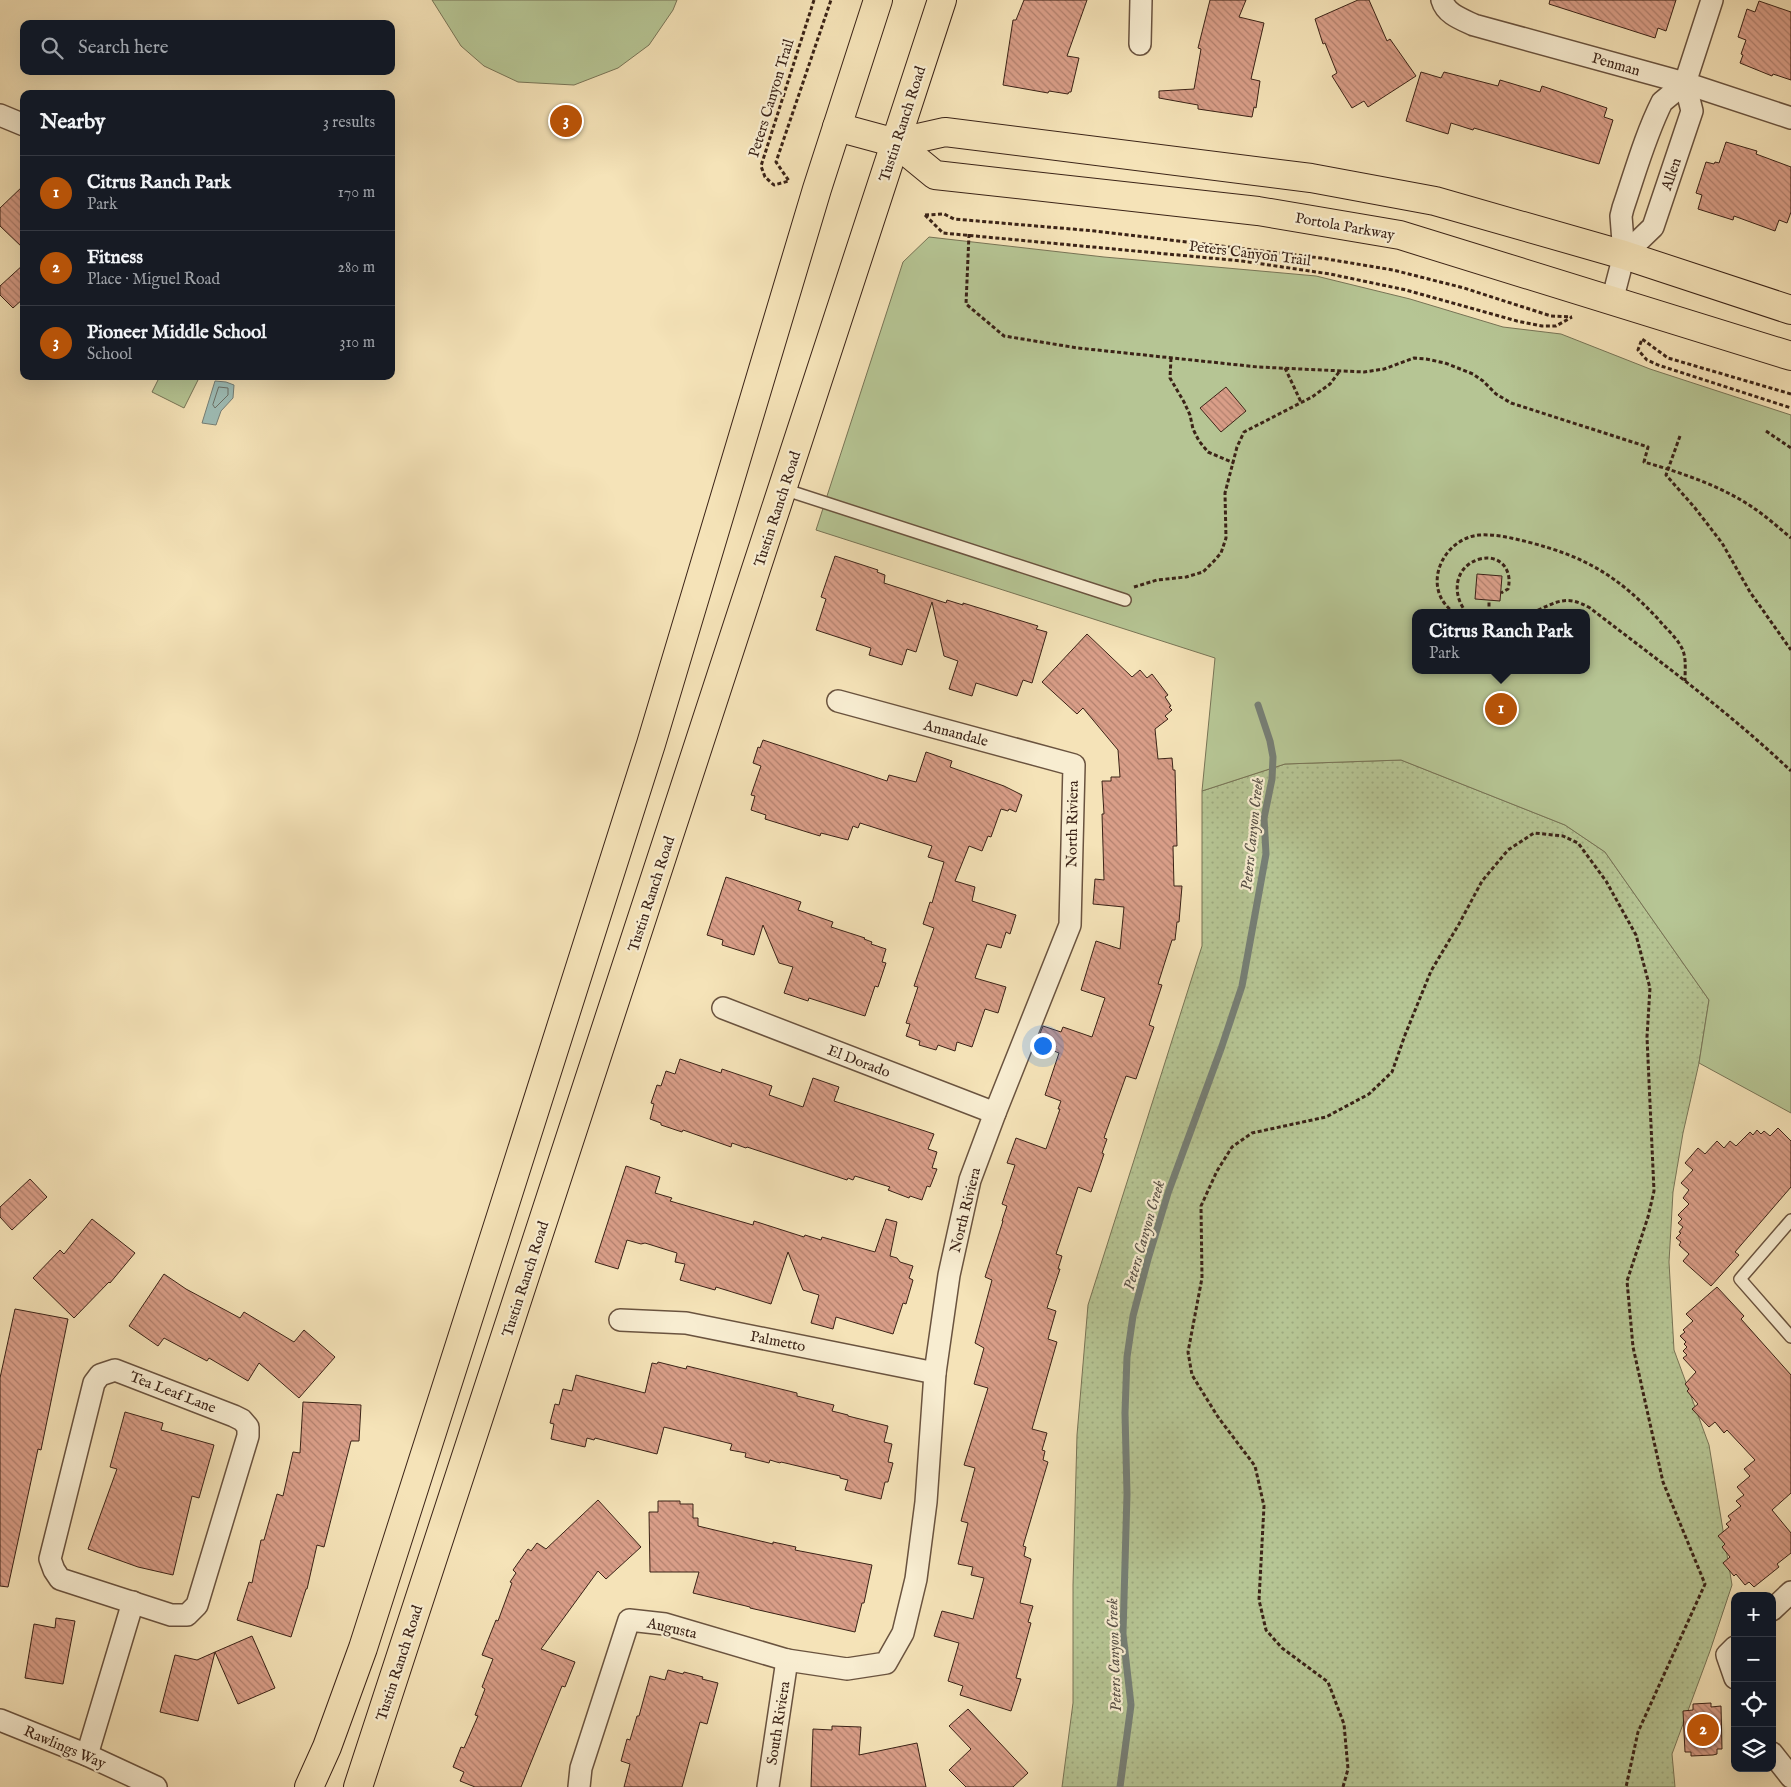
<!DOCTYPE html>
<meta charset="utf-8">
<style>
:root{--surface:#171b24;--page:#242831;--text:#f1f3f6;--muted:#9ea1a6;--line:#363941;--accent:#b45309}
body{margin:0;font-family:"IM FELL English",serif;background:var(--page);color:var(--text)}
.controls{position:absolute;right:15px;bottom:15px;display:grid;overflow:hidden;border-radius:10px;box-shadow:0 5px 20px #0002}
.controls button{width:45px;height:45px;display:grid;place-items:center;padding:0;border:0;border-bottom:1px solid var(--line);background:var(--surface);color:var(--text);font:25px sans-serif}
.you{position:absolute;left:1042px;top:1045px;width:18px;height:18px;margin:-12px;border:4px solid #fff;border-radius:50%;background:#1a73e8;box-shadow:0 0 0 8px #1a73e833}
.badge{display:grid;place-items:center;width:32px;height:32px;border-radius:50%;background:var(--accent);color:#fff;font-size:16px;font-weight:700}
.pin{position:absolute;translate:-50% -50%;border:2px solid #fff;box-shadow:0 1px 5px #0006}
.popup{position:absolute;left:1412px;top:609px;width:178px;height:65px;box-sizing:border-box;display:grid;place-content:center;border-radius:10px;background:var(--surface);filter:drop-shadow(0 1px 4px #0005);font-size:16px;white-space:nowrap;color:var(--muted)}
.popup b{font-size:19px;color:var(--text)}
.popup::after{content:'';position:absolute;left:50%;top:100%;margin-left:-10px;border:10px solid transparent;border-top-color:var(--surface)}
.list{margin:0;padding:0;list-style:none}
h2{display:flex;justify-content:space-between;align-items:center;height:65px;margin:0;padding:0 20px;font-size:21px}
h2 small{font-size:16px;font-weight:400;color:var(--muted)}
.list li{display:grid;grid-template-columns:32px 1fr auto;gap:15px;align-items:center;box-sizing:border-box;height:75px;padding:0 20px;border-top:1px solid var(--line)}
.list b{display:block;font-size:19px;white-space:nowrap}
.list p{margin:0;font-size:16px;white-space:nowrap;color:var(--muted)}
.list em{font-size:16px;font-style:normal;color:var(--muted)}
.icon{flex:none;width:28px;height:28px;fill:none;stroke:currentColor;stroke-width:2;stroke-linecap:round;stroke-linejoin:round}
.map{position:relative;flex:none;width:1791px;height:1787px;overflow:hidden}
.search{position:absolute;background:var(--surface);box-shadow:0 5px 20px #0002;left:20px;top:20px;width:375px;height:55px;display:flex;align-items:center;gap:12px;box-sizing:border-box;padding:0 18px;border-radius:10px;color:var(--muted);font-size:19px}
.panel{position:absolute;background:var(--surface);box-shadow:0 5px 20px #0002;left:20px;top:90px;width:375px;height:290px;border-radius:10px}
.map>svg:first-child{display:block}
</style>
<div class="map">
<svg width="1791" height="1787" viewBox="0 0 1791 1787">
<defs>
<pattern id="grass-dots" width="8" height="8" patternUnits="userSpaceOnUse" patternTransform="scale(1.25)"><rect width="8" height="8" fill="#b6c594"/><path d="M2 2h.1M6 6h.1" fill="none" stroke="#9da97f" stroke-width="1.8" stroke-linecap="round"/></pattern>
<pattern id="building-back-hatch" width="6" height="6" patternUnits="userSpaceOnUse" patternTransform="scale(1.25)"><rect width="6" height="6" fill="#d99e88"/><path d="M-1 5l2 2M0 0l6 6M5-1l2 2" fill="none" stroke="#b1806e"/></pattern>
</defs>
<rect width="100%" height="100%" fill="#f5e3b8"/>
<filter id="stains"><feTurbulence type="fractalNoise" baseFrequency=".004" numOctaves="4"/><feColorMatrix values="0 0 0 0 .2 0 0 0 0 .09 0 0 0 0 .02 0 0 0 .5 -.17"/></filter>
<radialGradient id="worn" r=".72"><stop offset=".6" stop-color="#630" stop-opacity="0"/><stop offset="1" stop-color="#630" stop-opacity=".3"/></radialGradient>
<path fill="url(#grass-dots)" stroke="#787456" d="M1401 760 1565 825 1605 852 1709 1000 1699 1063 1683 1133 1673 1192 1669 1262 1674 1350 1709 1445 1732 1585 1710 1651 1672 1754 1675 1787H1062L1073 1703V1585L1077 1435 1088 1305 1202 946V791L1285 764Z"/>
<g fill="#b6c594" stroke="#787456" fill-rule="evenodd">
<path d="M432 0H677L673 10 649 45 618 68 574 85 518 82 484 66 461 46Z"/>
<path d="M929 237 1104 257 1316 276 1410 299 1503 327 1561 334 1650 369 1791 415V1113L1699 1063 1709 1000 1605 852 1565 825 1401 760 1285 764 1202 791 1215 658 816 530 903 262ZM1416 613H1586V670H1416Z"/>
<path d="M160 376H200L184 408 152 392Z"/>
</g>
<path fill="#9ebdb6" stroke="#767f76" d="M215 381 226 382 234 385 233 398 221 411 216 425 202 423Z"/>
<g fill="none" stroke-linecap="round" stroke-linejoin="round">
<path stroke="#6c7066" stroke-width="1" d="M219 387 228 388V395L215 408 213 405Z"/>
<path stroke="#767f76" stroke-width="7" d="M1120 1787 1131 1705 1123 1634 1127 1494 1125 1413 1127 1357 1133 1316 1148 1259 1168 1193 1222 1046 1242 986 1266 854 1264 818 1272 779 1273 757 1270 741 1258 705"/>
</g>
<g fill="url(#building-back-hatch)" stroke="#3b2317">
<path d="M1024 0H1087L1067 56 1079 58 1071 92H1069L1068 94 1049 91 1048 93 1003 85 1013 20H1016Z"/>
<path d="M1210 0H1246L1239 17 1264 23 1251 79 1260 81 1256 108 1254 107 1252 117 1198 109V105L1159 98V91L1194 89 1201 49 1198 48Z"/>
<path d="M1358 0H1369L1387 41 1390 39 1416 76 1368 107 1364 101 1352 108 1332 76 1337 73 1325 43 1323 44 1315 19Z"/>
<path d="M1550 0H1676L1666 31 1658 28 1655 38 1549 4Z"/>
<path d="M1759 1 1791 12V80L1773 74 1772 76 1740 63 1743 55 1741 54 1746 40 1738 37 1747 9 1755 12Z"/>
<path d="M1421 72 1441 78 1444 72 1498 86 1500 80 1540 92 1542 86 1607 108 1604 117 1613 120 1599 164 1474 128 1473 130 1451 123 1448 134 1406 121Z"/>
<path d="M1726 142 1757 151 1756 154 1791 167V212L1787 223 1779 220 1775 231 1734 216 1733 220 1698 209 1702 195 1696 193 1706 162 1714 164 1715 162 1719 163Z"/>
<path d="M24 185V249L0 226V208Z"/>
<path d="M24 264V298L13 308 0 295V286Z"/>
<path d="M1226 387 1246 411 1221 432 1200 408Z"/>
<path d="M835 556 878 570 877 572 885 575 884 583 946 603 947 600 963 605V603L1038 626 1036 629 1047 632 1032 683 1023 680 1017 696 976 683 972 696 949 689 958 661 944 656 932 602 916 652 907 649 902 665 869 655 871 648 816 630 826 599 821 597Z"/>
<path d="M1477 574 1502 576 1500 601 1475 599Z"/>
<path d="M1087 634 1132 677 1140 670 1147 678 1152 674 1168 695 1165 697 1171 706 1169 707 1172 710 1165 716 1168 719 1155 729 1158 759 1172 758 1173 770H1175L1177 846H1173L1174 886H1182L1179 922H1177L1175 940H1172L1158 984 1162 985 1149 1025 1154 1027 1136 1079 1126 1076 1104 1138 1107 1139 1102 1153 1104 1154 1091 1192 1078 1187 1056 1254 1062 1256 1058 1269H1060L1047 1308 1056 1311 1048 1339 1057 1342 1032 1429 1047 1433 1042 1450 1045 1451 1043 1460 1048 1462 1023 1546 1026 1547 1024 1556 1031 1559 1020 1603 1033 1606 1028 1622 1031 1623 1016 1678 1021 1679 1011 1711 960 1695 963 1686 948 1681 959 1643 934 1636 942 1611 973 1619 984 1578 971 1575 973 1567 958 1564 968 1523 961 1521 975 1468 964 1465 988 1388 974 1384 984 1348 975 1343 992 1280 985 1277 1003 1221H1002L1007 1206 1002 1204 1015 1165 1007 1163 1016 1138 1046 1149 1060 1109H1058L1061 1101 1045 1095 1059 1053 1054 1051 1056 1046 1039 1036 1043 1026 1061 1032 1063 1027 1092 1037 1105 998 1081 990 1096 941 1120 949 1124 907 1093 904 1095 879 1104 880 1102 814H1104L1102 781H1111V777H1120L1118 750 1083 708 1077 714 1042 682Z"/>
<path d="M763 740 887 781 889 775 916 782 926 752 952 761 950 767 1004 786 1022 795 1016 812 1009 809 1008 811 1001 809 991 837 988 836 982 851 969 846 955 881 975 887 972 901 1016 915 1010 934 1006 932 1001 948 987 944 975 978 1006 987 998 1013 985 1009 972 1047 957 1042 955 1051 938 1045 936 1050 919 1045 920 1041 906 1036 910 1024 906 1023 918 987 914 986 934 928 923 924 930 902 932 903 944 862 928 857 932 846 860 823 858 828 853 826 848 840 821 833 820 836 765 819 766 815 751 810 755 796 751 795 761 766 753 763 758 747 760 748Z"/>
<path d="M726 877 801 902 798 910 833 922 831 927 865 938 864 939 872 942 871 944 886 949 882 962 886 963 878 987 875 986 865 1016 809 998 808 1001 784 993 793 967 779 963 763 925 754 955 722 945 723 940 707 935Z"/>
<path d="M680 1059 721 1073 722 1069 772 1086 769 1095 803 1107 813 1078 839 1087 834 1101 934 1134 928 1149 937 1152 932 1168 937 1169 930 1187 927 1186 922 1200 910 1196 909 1198 888 1190 890 1187 855 1176 853 1180 848 1178 847 1180 747 1147 746 1148 732 1143 731 1147 683 1130 682 1132 661 1125V1123L650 1119 654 1104 651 1103 657 1085 661 1086 666 1071 675 1074Z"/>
<path d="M1778 1128 1791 1141V1187L1735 1252 1739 1255 1711 1286 1683 1261 1689 1254 1679 1245 1681 1242 1676 1238 1681 1233 1679 1232 1683 1227 1678 1223 1682 1219 1678 1215 1689 1204 1683 1198 1689 1190 1681 1183 1693 1170 1685 1163 1698 1148 1705 1154 1717 1141 1724 1148 1730 1141 1736 1146 1750 1132 1753 1135 1757 1130 1761 1134 1764 1131 1770 1136Z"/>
<path d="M626 1166 660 1177 655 1193 672 1198 670 1201 753 1225 754 1221 804 1237 805 1235 821 1240 822 1237 875 1252 886 1219 897 1222 890 1256 897 1258 900 1262 913 1266 909 1278 913 1280 906 1304 903 1303 893 1334 836 1317 833 1329 811 1323 819 1295 803 1290 788 1252 771 1304 716 1287 715 1290 680 1280 685 1264 675 1262 677 1253 645 1243 641 1244 627 1240 618 1269 595 1262Z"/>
<path d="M30 1179 47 1197 12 1230 0 1217V1207Z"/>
<path d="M92 1219 135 1253 110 1283 109 1282 74 1318 33 1278 60 1250 64 1254Z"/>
<path d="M164 1274 186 1289 240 1318 244 1312 294 1342 304 1330 335 1357 299 1398 259 1363 248 1381 209 1358 207 1361 164 1338 158 1346 129 1326Z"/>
<path d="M1717 1287 1744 1316 1741 1319 1791 1375V1493L1772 1510 1791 1533V1553L1777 1564 1779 1567 1754 1587 1749 1582 1745 1585 1736 1574 1734 1576 1723 1563 1730 1557 1722 1547 1725 1544 1718 1536 1729 1527 1726 1524 1731 1520 1728 1516 1741 1506 1736 1501 1744 1495 1737 1487 1750 1476 1744 1469 1755 1460 1727 1430 1724 1433 1715 1422 1709 1427 1692 1409 1698 1404 1687 1391 1689 1389 1685 1384 1696 1372 1683 1358 1687 1355 1683 1351 1687 1347 1684 1344 1686 1342 1680 1336 1685 1332 1683 1330 1693 1321 1686 1314Z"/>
<path d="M15 1309 68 1319 41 1450 38 1449 8 1587 0 1586V1378Z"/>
<path d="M658 1362 686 1369 687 1366 797 1393V1396L834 1405 832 1411 848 1415V1416L888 1426 884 1442 892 1444 888 1462 893 1463 888 1482H885L881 1499 845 1490 848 1480 840 1478V1476L781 1462 780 1463 770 1460 769 1463 745 1457 746 1453 730 1450 732 1444 664 1427 657 1454 595 1438 594 1440 587 1438 585 1447 551 1439 554 1424 550 1423 555 1404 559 1405 563 1389 572 1391 576 1375 645 1393 652 1363 657 1364Z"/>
<path d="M303 1402 361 1405 359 1441H351L324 1547 317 1545 307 1589H306L291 1637 237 1620 249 1582 252 1583 261 1540H264L277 1494 283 1496 293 1452 300 1453Z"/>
<path d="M125 1412 163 1423 161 1430 214 1445 199 1498 192 1496 173 1575 138 1567 88 1549 117 1469 110 1467Z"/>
<path d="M598 1500 641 1547 606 1579 598 1571 541 1649 575 1662 565 1687 562 1686 521 1787H475L460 1781 464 1772 453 1767 461 1747 464 1748 478 1716 475 1715 485 1689 482 1687 493 1659 482 1655 496 1620 498 1621 512 1583 510 1582 516 1573 513 1570 528 1549 531 1551 537 1543 546 1549Z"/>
<path d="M658 1501H680V1504H693V1518H698V1526L773 1544V1542L796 1547 795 1550 872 1565 864 1603H862L855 1632 750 1608V1607L693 1593 699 1572H650L649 1512H658Z"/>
<path d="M56 1618 75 1621 63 1684 25 1678 34 1624 55 1628Z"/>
<path d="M252 1636 275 1688 238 1704 215 1652Z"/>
<path d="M215 1652 198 1721 160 1712 175 1655 197 1660Z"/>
<path d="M668 1670 683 1674 684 1672 703 1677 702 1679 718 1683 707 1724 700 1722 682 1787H624L630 1764 621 1761 627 1739 630 1740 637 1716H639L650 1676 665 1680Z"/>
<path d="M1711 1703V1707L1721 1706 1722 1749H1717V1754L1713 1755 1691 1756V1752H1685L1683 1711 1693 1710V1704Z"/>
<path d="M968 1709 1028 1773 1013 1787H966L949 1770 971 1749 949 1726Z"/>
<path d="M832 1726 861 1727 859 1755 917 1743 926 1787H811L813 1729 832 1730Z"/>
</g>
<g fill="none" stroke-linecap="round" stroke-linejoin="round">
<g stroke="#6a533f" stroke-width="14">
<g id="service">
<path d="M783 489 1125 600"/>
<path d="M1791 1220 1740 1279 1791 1337"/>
</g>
</g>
<g stroke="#6a533f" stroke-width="24">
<g id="minor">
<path d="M1442 0C1446 14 1461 19 1474 25L1685 83 1791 118"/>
<path d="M1140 44 1141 0"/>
<path d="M0 115 24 125"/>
<path d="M1624 255 1653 227 1692 111 1685 83"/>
<path d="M1612 301 1624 255 1621 216 1623 208C1635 173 1645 136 1662 102L1685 83 1712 0"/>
<path d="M723 1008 995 1113"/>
<path d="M620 1320 686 1323 935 1373"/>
<path d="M115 1370 234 1416 242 1420 248 1427V1436L197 1605 187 1615H171L60 1579 54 1570 50 1559 94 1383 100 1375Z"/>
<path d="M1772 1610 1791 1592"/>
<path d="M1735 1647 1727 1655 1735 1678"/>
<path d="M0 1720 87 1755 156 1787"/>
<path d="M1772 1753 1791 1777"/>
<path d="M87 1755 133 1602"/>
<path d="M579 1787 581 1768 629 1620 665 1624 787 1660 847 1669 886 1663 903 1633 916 1579 926 1502 935 1373 949 1275 970 1180 995 1113 1070 925 1074 765 838 701"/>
<path d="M768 1787 787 1660"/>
</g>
</g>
<g stroke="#3b2317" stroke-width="30">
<g id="primary">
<path d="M837 127 896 143 935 175 1258 211 1400 235 1791 356"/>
<path d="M896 143 945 132 1311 178 1435 201 1624 255 1791 310"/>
<path d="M309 1787 327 1747 363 1648 502 1213 651 744 817 189 878 0"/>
<path d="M358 1787 942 0"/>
</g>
</g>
<g stroke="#3b2317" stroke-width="3" stroke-dasharray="4 2.5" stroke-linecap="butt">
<path d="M814 0 761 166 765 177 774 185 789 181 776 162 831 0"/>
<path d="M925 215 943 233 1242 261 1330 274 1406 290 1517 321 1542 326H1556L1572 317"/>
<path d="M925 215 944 214 954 219 1095 231 1321 258 1393 270 1464 288 1551 316 1572 317"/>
<path d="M969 234 966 304 1004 336 1078 348 1258 367 1364 372 1384 369 1414 358 1426 359 1445 363 1473 374 1483 381 1496 394 1511 403 1648 447 1644 462C1682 473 1722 486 1755 509 1767 517 1779 528 1791 538"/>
<path d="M1171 358 1170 378 1184 402 1190 415 1193 429 1199 441 1208 452 1234 463"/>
<path d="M1285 368 1301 402"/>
<path d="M1791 394 1668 358 1642 339 1638 350 1647 360 1658 365 1791 408"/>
<path d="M1766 431 1791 448"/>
<path d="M1680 436 1666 475 1695 508 1722 543 1750 592 1791 650"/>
<path d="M1134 587 1157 580 1186 577 1203 572 1214 561 1221 553 1226 538 1225 493 1237 447 1244 432 1312 397 1330 384 1339 372"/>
<path d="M1455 613C1420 590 1441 539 1479 535 1496 534 1512 538 1528 542 1586 557 1618 576 1659 620 1667 630 1681 641 1684 654 1686 662 1685 672 1685 681"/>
<path d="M1467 613C1451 595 1454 566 1480 559 1500 554 1513 570 1508 589L1501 593"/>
<path d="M1489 613V600"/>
<path d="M1532 613C1556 602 1566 594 1590 608 1659 661 1729 712 1791 771"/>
<path d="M1343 1787 1348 1769 1344 1724 1328 1682 1282 1648 1266 1630 1259 1600 1264 1506 1255 1466 1218 1417 1192 1375 1188 1352 1202 1278 1201 1206 1217 1171 1232 1147 1252 1133 1326 1117 1369 1094 1392 1072 1405 1035 1431 971 1459 924 1482 881 1508 850 1534 833 1563 836 1578 843 1606 881 1636 935 1650 988 1647 1037 1654 1191 1648 1217 1627 1281 1633 1347 1663 1482 1705 1584 1638 1732 1626 1787"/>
</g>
<use href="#service" stroke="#f8edd1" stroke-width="11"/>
<use href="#minor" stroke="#f8edd1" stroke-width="21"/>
<use href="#primary" stroke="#f5e3b8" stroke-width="28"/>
</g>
<g text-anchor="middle" stroke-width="4.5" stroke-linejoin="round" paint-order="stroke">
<g font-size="15" fill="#3b2317" stroke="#f8edd1">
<text transform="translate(1616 64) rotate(16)" y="5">Penman</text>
<text transform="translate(771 98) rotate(-73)" y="5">Peters Canyon Trail</text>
<text transform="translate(902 124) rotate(-72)" y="5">Tustin Ranch Road</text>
<text transform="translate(1671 174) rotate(-71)" y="5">Allen</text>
<text transform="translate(1345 226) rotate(10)" y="5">Portola Parkway</text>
<text transform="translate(1250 253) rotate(7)" y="5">Peters Canyon Trail</text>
<text transform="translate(777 509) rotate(-72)" y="5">Tustin Ranch Road</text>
<text transform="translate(956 733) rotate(15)" y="5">Annandale</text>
<text transform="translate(1072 824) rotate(-89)" y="5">North Riviera</text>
<text transform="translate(651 894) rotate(-72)" y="5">Tustin Ranch Road</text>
<text transform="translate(859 1061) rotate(21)" y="5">El Dorado</text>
<text transform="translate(965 1210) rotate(-76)" y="5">North Riviera</text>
<text transform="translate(525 1279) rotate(-72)" y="5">Tustin Ranch Road</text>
<text transform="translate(778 1341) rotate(11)" y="5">Palmetto</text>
<text transform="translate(173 1392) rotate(21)" y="5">Tea Leaf Lane</text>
<text transform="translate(672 1628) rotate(13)" y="5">Augusta</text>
<text transform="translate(399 1663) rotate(-72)" y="5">Tustin Ranch Road</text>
<text transform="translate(778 1723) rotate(-81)" y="5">South Riviera</text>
<text transform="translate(65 1747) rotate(23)" y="5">Rawlings Way</text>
</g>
<g font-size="16" font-style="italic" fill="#595147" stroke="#f8edd1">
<text transform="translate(1251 834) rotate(-84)" y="6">Peters Canyon Creek</text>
<text transform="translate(1143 1235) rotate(-74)" y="6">Peters Canyon Creek</text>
<text transform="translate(1113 1655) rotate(-92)" y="6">Peters Canyon Creek</text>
</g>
</g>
<rect width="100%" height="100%" filter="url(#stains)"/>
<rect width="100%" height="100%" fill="url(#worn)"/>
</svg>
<div class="controls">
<button>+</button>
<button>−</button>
<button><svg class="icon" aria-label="locate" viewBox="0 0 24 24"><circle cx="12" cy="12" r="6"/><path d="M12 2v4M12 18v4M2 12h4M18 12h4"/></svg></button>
<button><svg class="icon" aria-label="layers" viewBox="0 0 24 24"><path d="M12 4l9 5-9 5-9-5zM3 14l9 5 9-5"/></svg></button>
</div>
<div class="you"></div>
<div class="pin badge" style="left:1501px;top:709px">1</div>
<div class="popup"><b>Citrus Ranch Park</b>Park</div>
<div class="pin badge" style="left:1703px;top:1730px">2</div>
<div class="pin badge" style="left:566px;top:121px">3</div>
<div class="search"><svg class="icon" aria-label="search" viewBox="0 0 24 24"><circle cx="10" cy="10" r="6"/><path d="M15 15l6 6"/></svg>Search here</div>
<section class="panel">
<h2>Nearby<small>3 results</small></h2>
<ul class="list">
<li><span class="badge">1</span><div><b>Citrus Ranch Park</b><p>Park</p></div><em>170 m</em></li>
<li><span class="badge">2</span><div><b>Fitness</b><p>Place · Miguel Road</p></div><em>280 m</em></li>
<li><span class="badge">3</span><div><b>Pioneer Middle School</b><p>School</p></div><em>310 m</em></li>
</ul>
</section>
</div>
